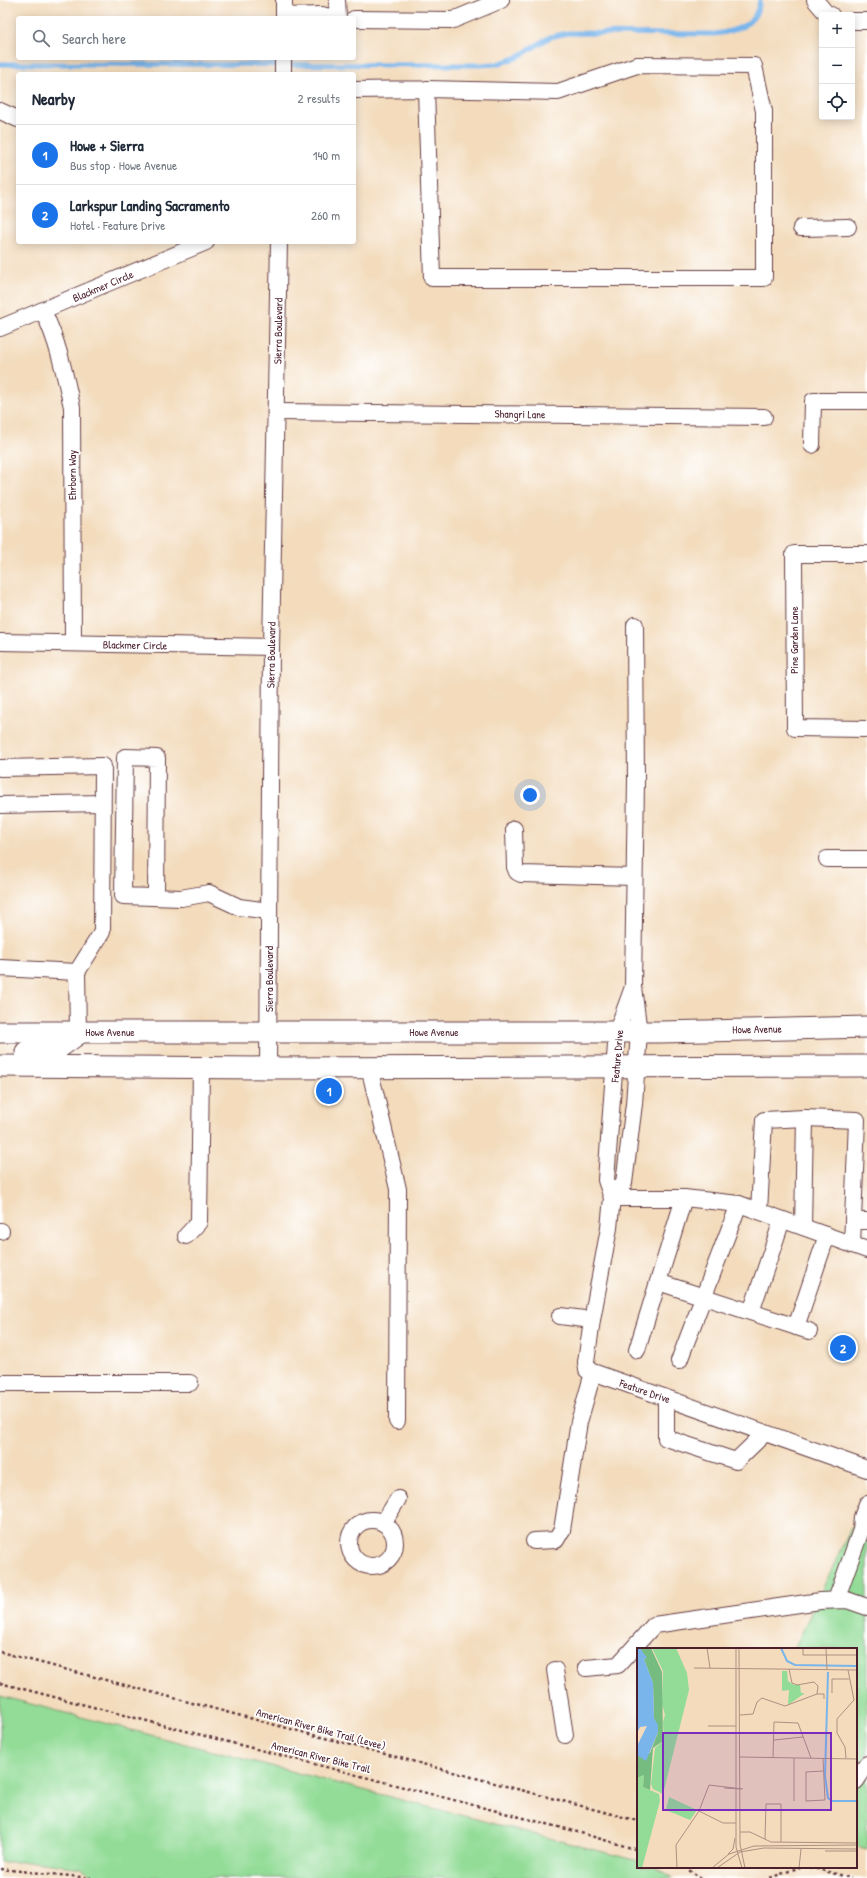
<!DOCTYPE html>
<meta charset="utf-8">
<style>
:root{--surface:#fff;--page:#f2f2f3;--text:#1f2937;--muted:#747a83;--line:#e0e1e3;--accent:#1a73e8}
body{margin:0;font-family:"Patrick Hand",sans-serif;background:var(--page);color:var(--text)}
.controls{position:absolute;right:12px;top:12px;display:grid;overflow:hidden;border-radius:4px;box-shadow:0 2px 10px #0003}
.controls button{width:36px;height:36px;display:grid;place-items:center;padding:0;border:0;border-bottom:1px solid var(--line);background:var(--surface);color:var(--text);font:20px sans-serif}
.you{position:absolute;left:530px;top:795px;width:14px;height:14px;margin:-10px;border:3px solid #fff;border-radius:50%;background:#1a73e8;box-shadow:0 0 0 6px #1a73e833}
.badge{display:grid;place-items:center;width:26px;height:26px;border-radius:50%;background:var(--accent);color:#fff;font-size:13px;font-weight:700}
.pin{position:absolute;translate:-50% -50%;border:2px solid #fff;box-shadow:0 1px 4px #0006}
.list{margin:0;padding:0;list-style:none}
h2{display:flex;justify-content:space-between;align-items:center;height:52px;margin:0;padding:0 16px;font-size:17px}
h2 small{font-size:13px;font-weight:400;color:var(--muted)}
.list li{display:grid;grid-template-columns:26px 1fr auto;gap:12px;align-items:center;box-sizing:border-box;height:60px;padding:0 16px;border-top:1px solid var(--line)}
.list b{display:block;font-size:15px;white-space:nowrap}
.list p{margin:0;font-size:13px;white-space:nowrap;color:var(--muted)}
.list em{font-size:13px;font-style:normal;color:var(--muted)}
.icon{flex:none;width:22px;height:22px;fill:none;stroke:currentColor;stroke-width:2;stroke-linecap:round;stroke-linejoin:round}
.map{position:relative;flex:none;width:867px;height:1878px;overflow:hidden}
.search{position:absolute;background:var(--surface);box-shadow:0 2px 10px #0003;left:16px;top:16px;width:340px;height:44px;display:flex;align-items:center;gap:10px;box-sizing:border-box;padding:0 14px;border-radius:4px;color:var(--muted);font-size:15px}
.panel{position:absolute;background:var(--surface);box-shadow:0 2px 10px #0003;left:16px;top:72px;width:340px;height:172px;border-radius:4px}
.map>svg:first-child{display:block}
</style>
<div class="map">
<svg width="867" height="1878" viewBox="0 0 867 1878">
<rect width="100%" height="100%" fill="#fff"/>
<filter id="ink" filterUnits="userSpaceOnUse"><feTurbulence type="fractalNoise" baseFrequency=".025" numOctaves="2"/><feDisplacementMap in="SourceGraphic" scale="8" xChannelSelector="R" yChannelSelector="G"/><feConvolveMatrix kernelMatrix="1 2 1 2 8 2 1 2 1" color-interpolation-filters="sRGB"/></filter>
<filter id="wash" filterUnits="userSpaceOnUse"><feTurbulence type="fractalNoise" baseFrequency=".012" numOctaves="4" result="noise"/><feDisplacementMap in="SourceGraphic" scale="16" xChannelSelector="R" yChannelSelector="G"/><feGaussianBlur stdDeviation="0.9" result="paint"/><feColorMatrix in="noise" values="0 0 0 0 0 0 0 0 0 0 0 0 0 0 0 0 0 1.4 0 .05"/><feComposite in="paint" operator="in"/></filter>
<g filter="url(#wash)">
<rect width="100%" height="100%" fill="#f3dbbc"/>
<g fill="#93dc97" stroke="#6e7e61">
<path d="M861 1507 867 1511V1849L856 1846V1649H794Z"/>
<path d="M0 1696 638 1861V1867H655L673 1878H99L81 1868 35 1862H0Z"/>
</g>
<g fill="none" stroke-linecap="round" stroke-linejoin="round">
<path stroke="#79b5eb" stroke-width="5" d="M0 64 481 65 497 64 516 58 550 37 568 33 715 34C737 31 757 25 760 0"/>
</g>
</g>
<g filter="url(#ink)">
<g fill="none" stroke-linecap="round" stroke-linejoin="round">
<g stroke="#633b41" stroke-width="18">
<g id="minor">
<path d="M284 0V18"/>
<path d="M337 0 338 18"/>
<path d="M815 0 826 13 831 15"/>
<path d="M284 16 322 15 333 18"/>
<path d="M354 19 453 20 501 0"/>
<path d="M852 21H867"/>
<path d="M283 74V58"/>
<path d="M354 90 426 89 558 92 637 65 754 66 764 111V278H432L426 89"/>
<path d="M0 111 18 119"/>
<path d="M801 228 848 227"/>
<path d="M43 311C58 341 65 375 72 407L73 643"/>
<path d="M0 328 206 242"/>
<path d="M277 412 764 417"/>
<path d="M812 445 813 401H867"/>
<path d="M867 554H794L795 728 867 729"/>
<path d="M0 642 271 647"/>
<path d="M0 768 103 766 102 932 77 972 78 1032"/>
<path d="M0 805 102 803"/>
<path d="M514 829 515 867 517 872 521 874 634 877"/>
<path d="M827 859H867"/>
<path d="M156 897 157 758 125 757 123 896 181 898 209 893 239 907 269 911"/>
<path d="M0 968 77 972"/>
<path d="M633 987 617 1031 606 1180 612 1198 609 1228 592 1320 586 1362 587 1370 867 1469"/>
<path d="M369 1067 398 1189 397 1421"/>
<path d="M268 1068 271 647 279 242"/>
<path d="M612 1198 624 1183 634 1104 639 1032 633 987 636 780 635 625"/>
<path d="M612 1198H684L739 1204 867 1250"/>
<path d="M759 1211 764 1120 805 1118 857 1120 852 1245"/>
<path d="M853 1221H867"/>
<path d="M803 1227 805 1118"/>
<path d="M0 1231H1"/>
<path d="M186 1236 199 1222 201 1067"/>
<path d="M658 1282 809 1331"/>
<path d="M751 1312 782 1220"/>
<path d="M560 1316 592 1320"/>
<path d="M796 1327 827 1235"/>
<path d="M637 1350 684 1198"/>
<path d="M679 1361 739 1204"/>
<path d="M0 1383H190"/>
<path d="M666 1399V1438L736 1461 765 1433"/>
<circle cx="372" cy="1543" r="23"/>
<path d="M383 1523 398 1499"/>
<path d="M534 1541 556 1540 562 1530 579 1422 593 1373"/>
<path d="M836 1600 861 1530 862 1517 867 1504"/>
<path d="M586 1668 618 1665 654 1625 820 1601 847 1600 867 1607"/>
<path d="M555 1670 565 1735"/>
<path d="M856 1781 867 1764"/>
</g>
</g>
<g stroke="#633b41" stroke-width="23">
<g id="major">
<path d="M0 1032H661L867 1027"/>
<path d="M26 1052H53L81 1032"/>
<path d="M0 1066 268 1068 867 1066"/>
</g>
</g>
<g stroke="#633b41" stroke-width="2.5" stroke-dasharray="3 3" stroke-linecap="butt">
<path d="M0 1652 638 1821"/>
<path d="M0 1683 574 1831 638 1850"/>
<path d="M684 1867 701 1878"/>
<path d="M810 1867 851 1878"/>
<path d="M0 1869 91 1878"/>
<path d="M770 1878 800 1867"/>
</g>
<use href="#minor" stroke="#fff" stroke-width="16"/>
<use href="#major" stroke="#fff" stroke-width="21"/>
</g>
</g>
<g text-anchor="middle" stroke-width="3.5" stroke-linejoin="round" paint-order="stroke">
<g font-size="11" fill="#4a1f2b" stroke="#fff">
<text transform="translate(103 286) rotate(-23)" y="4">Blackmer Circle</text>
<text transform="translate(278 331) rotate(-89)" y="4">Sierra Boulevard</text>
<text transform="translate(520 414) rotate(1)" y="4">Shangri Lane</text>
<text transform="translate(72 475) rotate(-90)" y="4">Ehrborn Way</text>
<text transform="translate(794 640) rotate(-90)" y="4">Pine Garden Lane</text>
<text transform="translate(135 645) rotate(1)" y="4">Blackmer Circle</text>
<text transform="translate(271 655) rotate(-89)" y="4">Sierra Boulevard</text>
<text transform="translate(269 979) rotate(-90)" y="4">Sierra Boulevard</text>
<text transform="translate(757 1029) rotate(-1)" y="4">Howe Avenue</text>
<text x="110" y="1036">Howe Avenue</text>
<text x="434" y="1036">Howe Avenue</text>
<text transform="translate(617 1056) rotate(-85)" y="4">Feature Drive</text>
<text transform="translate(645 1391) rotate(19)" y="4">Feature Drive</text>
<text transform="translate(321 1729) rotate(15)" y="4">American River Bike Trail (Levee)</text>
<text transform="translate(321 1757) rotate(14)" y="4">American River Bike Trail</text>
</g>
</g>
<g transform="translate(637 1648)">
<rect width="220" height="220" fill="#f3dbbc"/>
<path d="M15 0H39L50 25 52 42 26 146 16 141 14 136 18 100 27 92 26 74 28 67 25 56 26 23ZM145 23H150L151 33 157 37H163L164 45H168L151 57 152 42 145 43ZM7 127 6 139 22 146 23 153 5 220H0V130ZM32 149 60 162 53 172 29 162Z" fill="#93dc97"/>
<path d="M3 0H14L25 24 26 93 16 100 13 142 6 139 7 127 0 130V107L13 105 21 84 17 70 16 35 7 11 9 10Z" fill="#76bc80"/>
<path d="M0 0H3L10 10 7 11 16 35 17 70 21 77V84L9 113 0 107V98L10 78 3 79 0 85Z" fill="#79b5eb"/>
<path fill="none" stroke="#79b5eb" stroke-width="2" d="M144 0 150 13 158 17 220 18M191 24 188 128 191 150 195 153H220"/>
<path fill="none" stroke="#af9082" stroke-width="1" d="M70 0 73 20M99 0V199L105 220M102 0 103 196 108 220M166 0V7H220M189 0 190 21M57 20 220 22M152 21 155 35 160 37 177 34 181 38 180 46M195 45V31H212M103 67 116 66 120 54 125 50 148 58 180 46H187V51M71 78H99M137 92 166 89M103 109 220 111M136 109 137 74 161 75 174 110M186 110 188 152 169 153V124L186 123M209 110 208 99 200 85V71L217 52 211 22M87 140 104 141M157 153V110M62 163 72 137 106 141M103 184H113L134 194 220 195M128 191 129 156H144V194M188 203H220M91 206 96 201 98 190M40 220 39 197 62 163 86 175H99M75 220 92 206 117 198 220 197M80 220 103 204 127 200 220 201M162 220 164 201"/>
<path fill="#7b2cbf" fill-opacity="0.15" stroke="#7b2cbf" stroke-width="2" d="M26 85H194V162H26Z"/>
<rect width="220" height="220" fill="none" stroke="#4a1f2b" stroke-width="2"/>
</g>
</svg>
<div class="controls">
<button>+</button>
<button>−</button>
<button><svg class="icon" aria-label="locate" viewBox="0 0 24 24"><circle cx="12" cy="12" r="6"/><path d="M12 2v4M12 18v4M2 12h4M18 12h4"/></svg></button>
</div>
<div class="you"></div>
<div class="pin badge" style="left:329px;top:1091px">1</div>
<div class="pin badge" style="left:843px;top:1348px">2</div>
<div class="search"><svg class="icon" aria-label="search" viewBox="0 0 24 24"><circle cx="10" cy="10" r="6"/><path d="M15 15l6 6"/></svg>Search here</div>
<section class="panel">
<h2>Nearby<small>2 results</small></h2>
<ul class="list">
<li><span class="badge">1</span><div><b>Howe + Sierra</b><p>Bus stop · Howe Avenue</p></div><em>140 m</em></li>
<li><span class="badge">2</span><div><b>Larkspur Landing Sacramento</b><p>Hotel · Feature Drive</p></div><em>260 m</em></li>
</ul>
</section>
</div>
